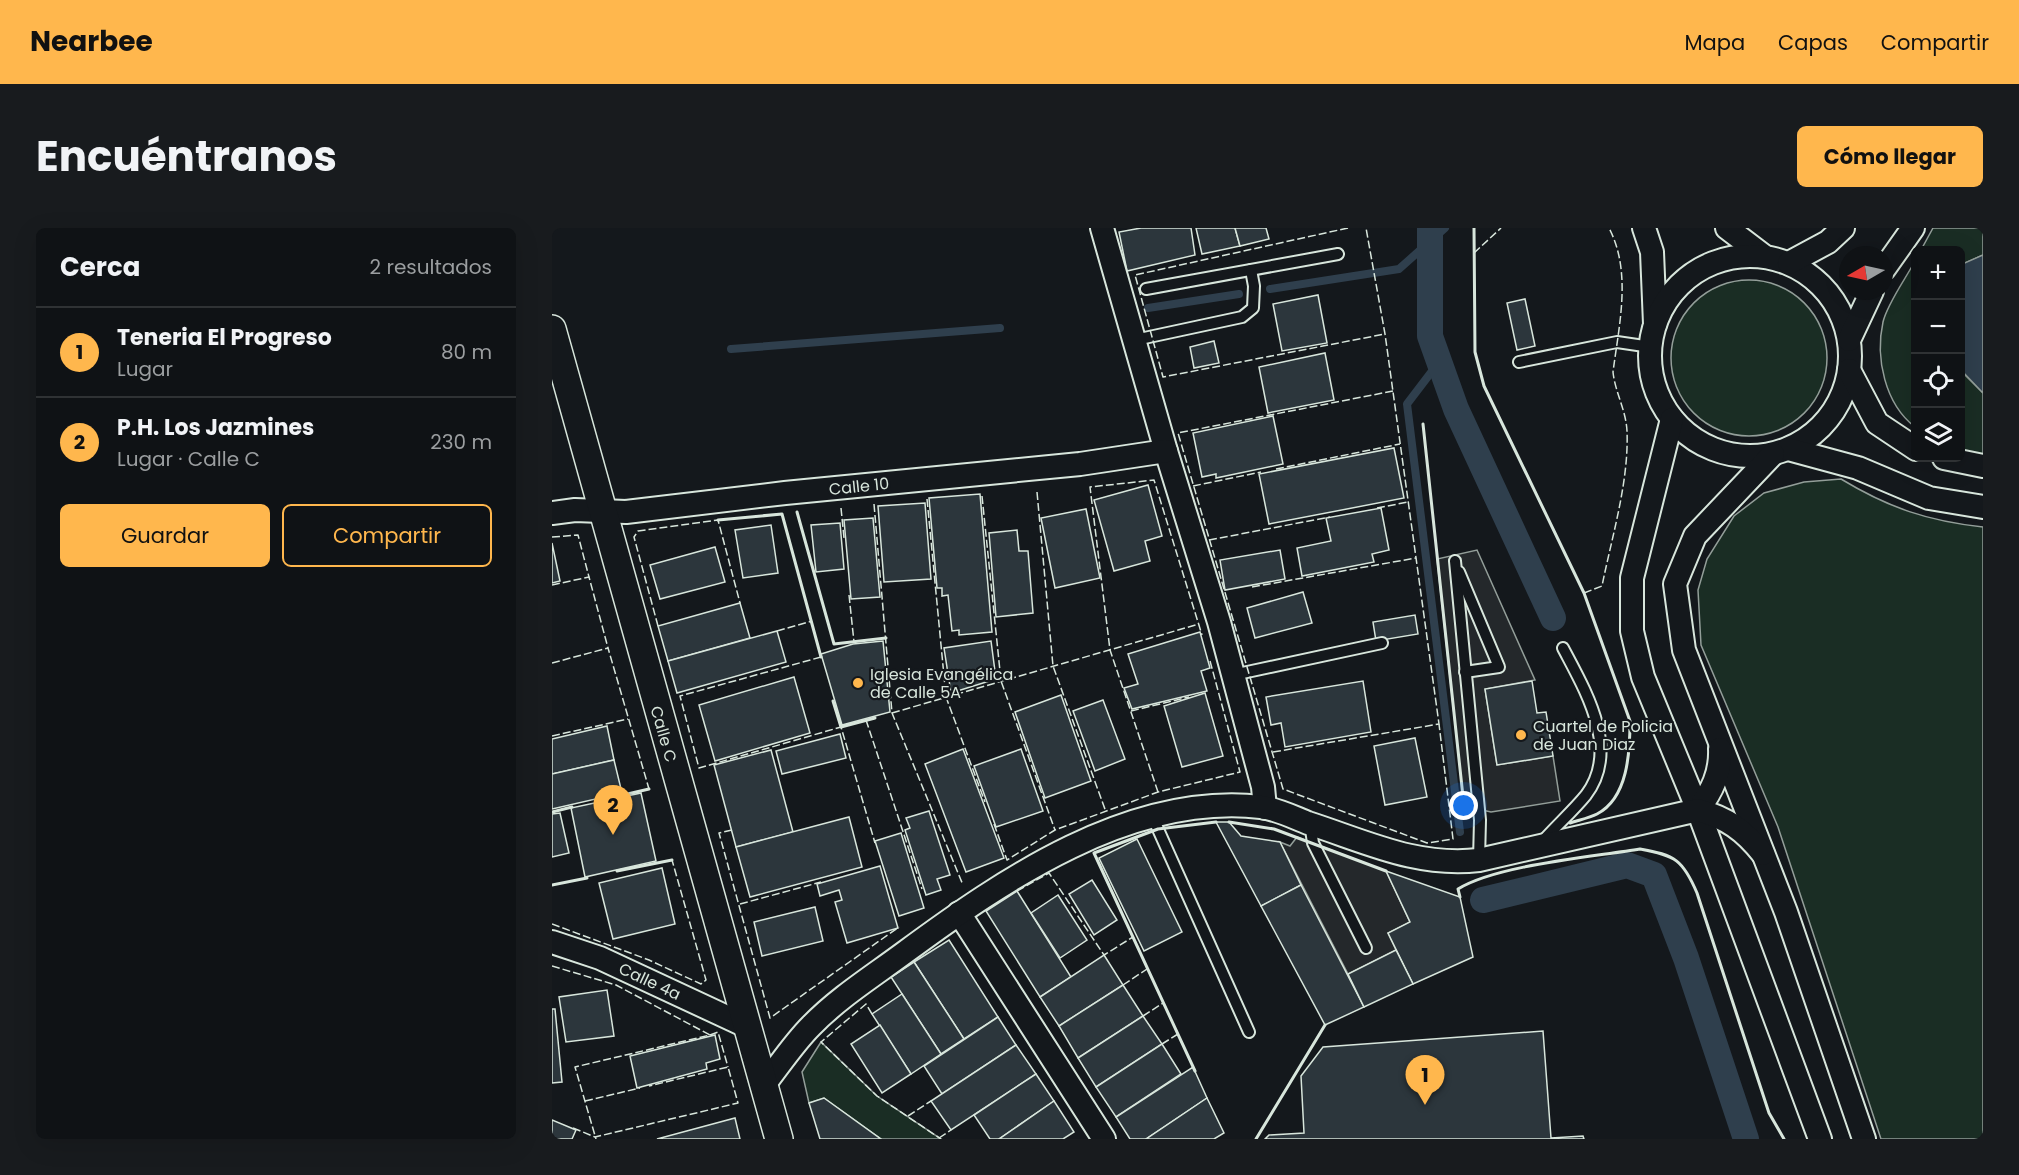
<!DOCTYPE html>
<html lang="es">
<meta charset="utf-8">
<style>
:root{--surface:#0f1215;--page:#181b1e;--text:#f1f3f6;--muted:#9b9ea0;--line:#2f3234;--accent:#ffb74d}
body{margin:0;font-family:Poppins,sans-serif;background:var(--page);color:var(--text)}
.controls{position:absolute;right:18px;top:18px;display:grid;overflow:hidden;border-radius:9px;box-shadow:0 6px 24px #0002}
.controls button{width:54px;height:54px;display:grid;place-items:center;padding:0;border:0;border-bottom:2px solid var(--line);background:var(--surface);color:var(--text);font:30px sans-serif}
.compass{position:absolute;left:1287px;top:18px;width:54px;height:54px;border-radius:50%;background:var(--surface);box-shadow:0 6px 24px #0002;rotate:261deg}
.you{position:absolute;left:912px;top:578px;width:21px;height:21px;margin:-15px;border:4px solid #fff;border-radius:50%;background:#1a73e8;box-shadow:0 0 0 9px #1a73e833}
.badge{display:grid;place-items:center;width:39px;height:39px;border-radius:50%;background:var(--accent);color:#111;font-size:20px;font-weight:700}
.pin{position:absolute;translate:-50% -50px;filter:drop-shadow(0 2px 3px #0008)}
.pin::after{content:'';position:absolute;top:32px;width:21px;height:18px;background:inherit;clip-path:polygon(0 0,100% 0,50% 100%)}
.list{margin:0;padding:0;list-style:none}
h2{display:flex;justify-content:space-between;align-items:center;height:78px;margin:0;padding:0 24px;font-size:26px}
h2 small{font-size:20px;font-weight:400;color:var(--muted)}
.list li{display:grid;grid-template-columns:39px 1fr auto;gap:18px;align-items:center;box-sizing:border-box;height:90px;padding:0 24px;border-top:2px solid var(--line)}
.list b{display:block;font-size:22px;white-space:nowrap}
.list p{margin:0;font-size:20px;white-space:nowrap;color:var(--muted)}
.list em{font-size:20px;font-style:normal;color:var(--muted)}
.actions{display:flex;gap:12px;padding:18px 24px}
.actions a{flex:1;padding:14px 0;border:2px solid var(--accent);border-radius:9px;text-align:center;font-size:21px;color:var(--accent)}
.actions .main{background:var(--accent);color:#111}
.icon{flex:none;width:33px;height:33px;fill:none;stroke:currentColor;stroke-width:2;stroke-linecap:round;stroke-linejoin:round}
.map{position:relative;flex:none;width:1431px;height:911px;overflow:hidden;border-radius:9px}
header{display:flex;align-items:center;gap:36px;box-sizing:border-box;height:84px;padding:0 30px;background:var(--accent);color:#111}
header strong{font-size:28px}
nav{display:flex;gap:33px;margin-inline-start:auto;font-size:21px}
.intro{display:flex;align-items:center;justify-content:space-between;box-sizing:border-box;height:144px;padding:0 36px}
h1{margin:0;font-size:42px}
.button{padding:15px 27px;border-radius:9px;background:var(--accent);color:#111;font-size:21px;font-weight:700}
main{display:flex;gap:36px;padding:0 36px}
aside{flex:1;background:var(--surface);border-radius:9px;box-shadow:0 6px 24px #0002}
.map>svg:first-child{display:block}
</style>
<header>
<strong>Nearbee</strong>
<nav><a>Mapa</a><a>Capas</a><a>Compartir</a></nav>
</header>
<div class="intro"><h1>Encuéntranos</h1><a class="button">Cómo llegar</a></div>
<main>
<aside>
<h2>Cerca<small>2 resultados</small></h2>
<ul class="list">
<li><span class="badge">1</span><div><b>Teneria El Progreso</b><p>Lugar</p></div><em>80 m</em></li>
<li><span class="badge">2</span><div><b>P.H. Los Jazmines</b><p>Lugar · Calle C</p></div><em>230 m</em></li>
</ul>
<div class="actions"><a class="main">Guardar</a><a>Compartir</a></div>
</aside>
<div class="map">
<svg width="1431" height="911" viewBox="0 0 1431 911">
<rect width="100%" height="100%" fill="#14181c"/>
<g fill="#1a2d24" stroke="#939e99" stroke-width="1.5">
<path d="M1381 0H1431V27L1409 37 1408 22H1369Z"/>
<path d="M1363 33V199C1333 176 1323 130 1331 94 1335 76 1354 50 1363 33Z"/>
<circle cx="1197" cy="130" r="78"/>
<path d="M1408 142 1431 165V232L1409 225Z"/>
<path d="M1289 251C1337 280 1376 293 1431 299V911H1329L1226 599 1149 417 1146 362 1155 331 1182 288 1212 265 1252 254Z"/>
<path d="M269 814 325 868 389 911H329L272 870 257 875 250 844Z"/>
</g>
<g fill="#24282b" stroke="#939e99" stroke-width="1.5">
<path d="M925 322 983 452 933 461 945 537 1001 528 1008 573 939 584 912 578 885 331Z"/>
<path d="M745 609 834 643 858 694 836 705 844 722 796 746 728 614 738 618Z"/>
</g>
<path fill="#2f3f4d" stroke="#939e99" stroke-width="1.5" d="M1431 27V165L1409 142 1408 37Z"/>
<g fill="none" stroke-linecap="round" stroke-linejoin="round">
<g stroke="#2f3f4d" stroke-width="8">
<path d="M718 61 847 41 893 0"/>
<path d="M596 80 687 66"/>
<path d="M179 121 448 100"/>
<path d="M887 134 855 176 908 604"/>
</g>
<g stroke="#2f3f4d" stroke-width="26">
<path d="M878 0V108L904 181 1001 390"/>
<path d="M931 672 1075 637 1102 647 1134 730 1194 911"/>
</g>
</g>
<g fill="#2c363c" stroke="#d8e6dc" stroke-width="1.5">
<path d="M589 0H639L643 27 575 43 567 4Z"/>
<path d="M644 0H683L688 18 650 26Z"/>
<path d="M683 0H714L717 11 688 18Z"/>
<path d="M766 67 775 115 730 123 721 76Z"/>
<path d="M973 71 983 118 965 122 955 75Z"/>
<path d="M662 113 667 135 642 140 638 119Z"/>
<path d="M773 125 782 172 716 185 707 139Z"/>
<path d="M721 188 731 236 664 250V246L650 249 641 205Z"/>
<path d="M842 220 852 270 717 296 707 246Z"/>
<path d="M596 257 610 308 593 313 598 333 562 343 542 272Z"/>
<path d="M428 266 440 404 407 407V402L400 403 396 367 390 368V360H385L377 270Z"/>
<path d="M373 275 379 351 332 354 326 278Z"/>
<path d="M829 280 837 322 820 326 822 334 750 348 745 320 779 313 774 290Z"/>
<path d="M534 281 548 350 503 360 489 290Z"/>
<path d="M321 290 328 369 299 371 292 292Z"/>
<path d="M288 295 292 341 264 344 259 297Z"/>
<path d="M219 297 226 345 191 350 183 302Z"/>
<path d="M465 302 467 323H476L481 385 444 389 437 305Z"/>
<path d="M0 315 8 353 0 355Z"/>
<path d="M163 319 173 354 108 371 98 337Z"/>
<path d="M728 322 733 351 673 362 668 332Z"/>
<path d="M751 364 760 395 703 410 695 380Z"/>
<path d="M188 375 198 410 116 433 106 398Z"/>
<path d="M863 387 866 406 824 413 821 394Z"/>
<path d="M225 403 234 434 125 465 116 433Z"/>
<path d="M648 404 658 440 649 443 655 463 580 481 572 460 586 456 576 426Z"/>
<path d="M331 413 338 484 290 497 269 426 301 416Z"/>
<path d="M439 413 444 451 399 465 392 420Z"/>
<path d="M242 449 258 505 163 533 147 477Z"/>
<path d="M811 453 819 504 733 519 729 495 719 497 714 469Z"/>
<path d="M980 453 985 485 994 484 1001 528 945 537 933 461Z"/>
<path d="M653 465 671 528 630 539 612 478Z"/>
<path d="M509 467 539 553 493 570 463 484Z"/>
<path d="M551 472 573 531 543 543 521 483Z"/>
<path d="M55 498 62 532 0 546V511Z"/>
<path d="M288 506 294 530 230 546 224 523Z"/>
<path d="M863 510 875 569 833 577 822 518Z"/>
<path d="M411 521 452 630 414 644 373 536Z"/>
<path d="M469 521 491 583 444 599 422 538Z"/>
<path d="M219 522 241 604 184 619 162 537Z"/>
<path d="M62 532 70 565 0 581V546Z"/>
<path d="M89 565 104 633 33 649 19 580Z"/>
<path d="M377 583 398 647 385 651 389 662 374 667 353 602 358 600 354 590Z"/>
<path d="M8 585 17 625 0 629V586Z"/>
<path d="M297 589 310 639 198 669 184 619Z"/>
<path d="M664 594H677L689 608 728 614 749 657 709 678Z"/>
<path d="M349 605 372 680 347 688 323 613Z"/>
<path d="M585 611 630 704 592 723 547 630Z"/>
<path d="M328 638 346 700 295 715 283 674 290 672 287 662 268 668 265 656Z"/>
<path d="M110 640 123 696 61 711 47 655Z"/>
<path d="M834 643 908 669 921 729 861 756 836 705 858 694Z"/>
<path d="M540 652 565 692 542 707 517 666Z"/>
<path d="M749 657 812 779 773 797 709 678Z"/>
<path d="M465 663 519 749 488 769 434 683Z"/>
<path d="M506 667 535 712 508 730 479 685Z"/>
<path d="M263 679 271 713 210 728 202 694Z"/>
<path d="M397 712 446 789 412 811 362 734Z"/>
<path d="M844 722 861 756 812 779 796 746Z"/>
<path d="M552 727 571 757 507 798 488 769Z"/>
<path d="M362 734 412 811 389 826 339 749Z"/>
<path d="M571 757 591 788 526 830 507 798Z"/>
<path d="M55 762 62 808 14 814 7 769Z"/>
<path d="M350 766 389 826 359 846 320 786Z"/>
<path d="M0 781H3L10 854 0 855Z"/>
<path d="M591 788 610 816 544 859 526 830Z"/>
<path d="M446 789 464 817 390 866 372 838Z"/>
<path d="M328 797 359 846 330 865 299 816Z"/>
<path d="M991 803 999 910 1031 908 1032 911H713L717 907 752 905 749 848 771 819Z"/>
<path d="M163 807 168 831 154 835 155 841 85 860 78 828Z"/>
<path d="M610 816 629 846 564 889 544 859Z"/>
<path d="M464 817 484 846 399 902 379 873Z"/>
<path d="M641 839 655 870 594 911H578L564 889Z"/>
<path d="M484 846 502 873 447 911H438L422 887Z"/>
<path d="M272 870 329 911H268L257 875Z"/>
<path d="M655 870 672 905 662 911H594Z"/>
<path d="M502 873 522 904 511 911H447Z"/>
<path d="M183 890 188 911H105Z"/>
<path d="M0 892 24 902 20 911H0Z"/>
</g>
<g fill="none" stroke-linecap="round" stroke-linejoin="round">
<g stroke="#d8e6dc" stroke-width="14">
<g id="service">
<path d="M594 61 786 26"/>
<path d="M583 112 690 89 701 80 702 58 699 42"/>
<path d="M967 134 1065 114 1099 119"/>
<path d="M903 333 928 592 927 632"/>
<path d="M907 344 947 439 913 444"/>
<path d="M681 447 830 415"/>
<path d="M601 590 697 804"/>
<path d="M758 595 761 615 814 720"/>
<path d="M990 614C1004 598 1021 583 1034 567 1069 521 1033 462 1011 420"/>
</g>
</g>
<g stroke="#d8e6dc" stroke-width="26">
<g id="minor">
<path d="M550 0 614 223 667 394 711 559 713 580"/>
<path d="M1092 0 1100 24 1103 96"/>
<path d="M1175 0 1212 28"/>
<circle cx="1198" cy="128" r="100"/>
<path d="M1237 35 1276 14 1291 0"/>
<path d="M1332 41 1361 0"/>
<path d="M1297 112 1320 63"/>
<path d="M1297 142 1325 195 1364 221"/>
<path d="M1120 191 1080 350V403L1091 449 1146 582 1268 911"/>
<path d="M1236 221 1306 240 1377 270 1431 279"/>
<path d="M1221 226 1143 308 1123 356 1132 422 1234 684 1312 911"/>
<path d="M1392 230 1431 238"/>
<path d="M0 285 23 282 74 284 233 265 528 236 614 223"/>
<path d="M1146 582C1160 563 1169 545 1168 521"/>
<path d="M407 685 552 911"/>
<path d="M0 714 48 730 194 798"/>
<path d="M211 858C227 838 241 816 259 798 286 770 321 748 352 725 451 652 579 564 709 579 725 581 741 589 756 595 815 614 864 639 927 632L1146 582C1175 590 1192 602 1211 626"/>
</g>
</g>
<g stroke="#d8e6dc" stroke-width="30">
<path id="tertiary" d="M0 101 227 911"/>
</g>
<use href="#service" stroke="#14181c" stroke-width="10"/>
<use href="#minor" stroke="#14181c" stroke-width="22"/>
<use href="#tertiary" stroke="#14181c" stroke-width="27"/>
<g stroke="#d8e6dc" stroke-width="1.5" stroke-dasharray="8 3" stroke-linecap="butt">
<path d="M796 0 583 47 611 149 833 106"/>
<path d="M922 25 949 0"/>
<path d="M841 163 626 205 731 561 875 615 901 611 887 496"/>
<path d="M724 241 848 216"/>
<path d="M641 258 709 244"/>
<path d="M485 264 501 438 554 584"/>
<path d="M430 268 449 453 503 602"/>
<path d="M375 271 394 469 433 574"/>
<path d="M322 276 340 485 411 657"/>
<path d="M289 280 292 310"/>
<path d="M825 280 856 274"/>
<path d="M0 309 26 307 37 349"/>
<path d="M657 312 778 289"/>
<path d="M0 357 37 349 56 420"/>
<path d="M700 359 864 330"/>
<path d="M1032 365 1050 358C1060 308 1077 254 1075 203 1074 182 1063 164 1061 144 1067 97 1080 44 1057 0"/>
<path d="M297 367 302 414"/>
<path d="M106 398 82 309 86 303 166 292 188 375"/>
<path d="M225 403 260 393"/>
<path d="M269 429 128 468 147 540 289 499 323 615"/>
<path d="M0 435 56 420 97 561"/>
<path d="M579 483 637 469"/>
<path d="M340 485 647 396"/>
<path d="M314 492 370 661"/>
<path d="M0 508 76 491"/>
<path d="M721 524 887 496 833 106 814 0"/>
<path d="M606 564 558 422 538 259 602 252 650 407"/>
<path d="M442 596 455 632 503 602 606 564 688 544 658 433"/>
<path d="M180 602 167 605 218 790 347 699"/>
<path d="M465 663 497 645 552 727 581 709"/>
<path d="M188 676 269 654"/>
<path d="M0 696 97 732 149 756 154 752 120 632"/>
<path d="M0 738 64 757 158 807 23 839 44 911"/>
<path d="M571 757 595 741"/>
<path d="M320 786 314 776 269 814 325 868 389 911"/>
<path d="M591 788 611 775"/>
<path d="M158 807 166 804 176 839"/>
<path d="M610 816 626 806"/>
<path d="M33 873 88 860"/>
<path d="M356 888 379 873"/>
<path d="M21 900 43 909 186 875 176 839 97 858"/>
<path d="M387 910 399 902"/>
</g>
<g stroke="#d8e6dc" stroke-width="3">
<path d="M922 0 923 124 932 158 1032 365 1078 493C1078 524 1076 570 1045 586 1037 590 1027 592 1018 595"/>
<path d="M871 196 912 578"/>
<path d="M245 284 282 416 334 410"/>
<path d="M166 292 230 286 269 429"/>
<path d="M281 473 289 499 323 490"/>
<path d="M67 568 97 561"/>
<path d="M0 584 20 579"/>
<path d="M677 594 722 601 834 643"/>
<path d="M65 643 120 632"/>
<path d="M0 657 35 650"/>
<path d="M908 669 906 661C945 637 1040 629 1088 621 1123 627 1131 632 1145 665L1217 885 1232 911"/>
<path d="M643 843 542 625 606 601 664 594"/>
<path d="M704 911 773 797"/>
</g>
</g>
<g fill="#ffb74d" stroke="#14181c" stroke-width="2">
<circle cx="306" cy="455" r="6"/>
<circle cx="969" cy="507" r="6"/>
</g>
<g text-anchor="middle" stroke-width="4.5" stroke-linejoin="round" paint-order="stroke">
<g font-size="16" fill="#d8e6dc" stroke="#14181c">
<text transform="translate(307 258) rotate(-6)" y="6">Calle 10</text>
<text transform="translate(112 506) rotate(74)" y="6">Calle C</text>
<text transform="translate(98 753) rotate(25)" y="6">Calle 4a</text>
</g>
<g font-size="16" fill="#d8e6dc" stroke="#14181c" text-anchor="start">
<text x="318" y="452">Iglesia Evangélica<tspan x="318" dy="18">de Calle 5A</tspan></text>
<text x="981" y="504">Cuartel de Policia<tspan x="981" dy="18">de Juan Diaz</tspan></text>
</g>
</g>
</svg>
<div class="controls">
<button>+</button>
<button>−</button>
<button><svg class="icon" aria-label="locate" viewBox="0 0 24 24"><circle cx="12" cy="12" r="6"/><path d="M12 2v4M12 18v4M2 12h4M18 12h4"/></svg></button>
<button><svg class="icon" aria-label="layers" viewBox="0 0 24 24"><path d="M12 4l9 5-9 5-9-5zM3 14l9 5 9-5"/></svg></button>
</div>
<svg class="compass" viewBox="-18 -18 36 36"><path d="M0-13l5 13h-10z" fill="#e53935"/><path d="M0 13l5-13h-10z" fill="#9b9ea0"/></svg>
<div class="you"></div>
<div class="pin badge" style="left:873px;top:877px">1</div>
<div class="pin badge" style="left:61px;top:607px">2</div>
</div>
</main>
